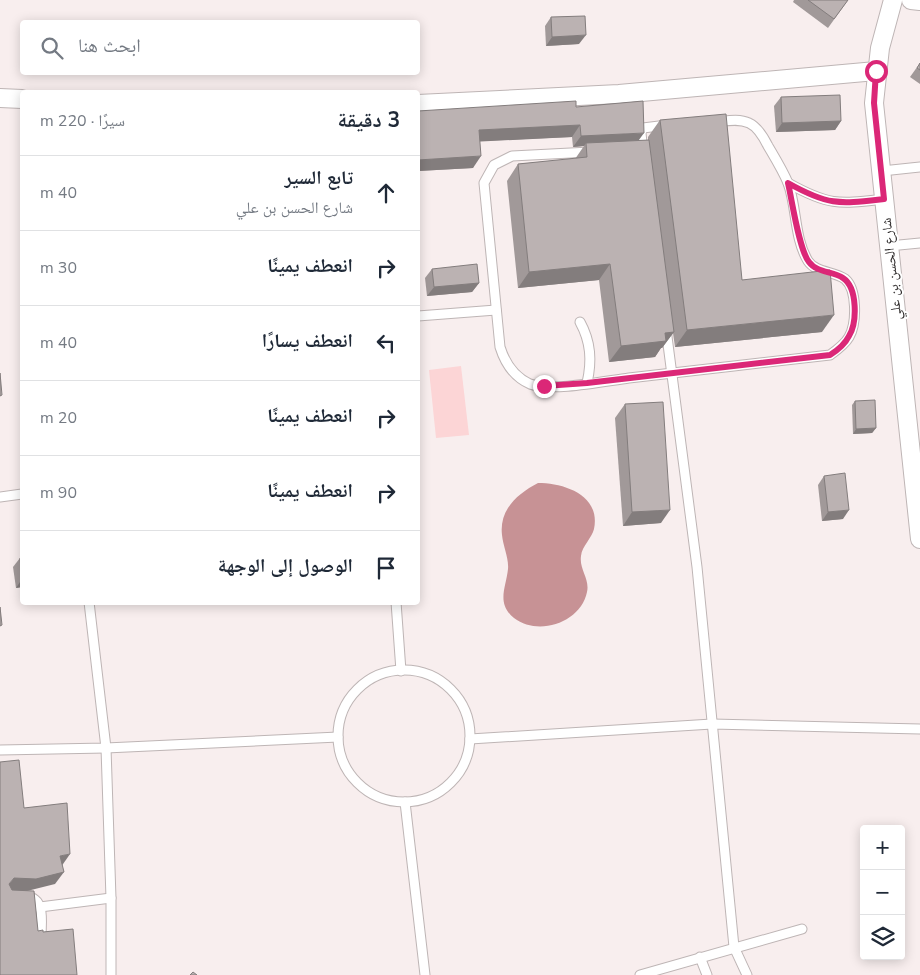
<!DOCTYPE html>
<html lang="ar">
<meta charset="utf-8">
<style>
:root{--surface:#fff;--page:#f6f6f7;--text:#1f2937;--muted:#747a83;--line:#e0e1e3}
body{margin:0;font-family:"Nunito Sans","Noto Naskh Arabic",sans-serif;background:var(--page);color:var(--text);direction:rtl}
.controls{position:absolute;right:15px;bottom:15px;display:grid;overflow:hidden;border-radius:5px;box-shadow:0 2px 12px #0003}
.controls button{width:45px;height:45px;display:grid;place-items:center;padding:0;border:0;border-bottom:1px solid var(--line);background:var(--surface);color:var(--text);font:25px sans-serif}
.stop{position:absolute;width:15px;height:15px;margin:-11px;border:4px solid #db2777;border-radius:50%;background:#fff}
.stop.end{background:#db2777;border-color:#fff;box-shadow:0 1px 5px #0008}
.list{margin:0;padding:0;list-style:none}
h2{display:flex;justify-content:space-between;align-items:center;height:65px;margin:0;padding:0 20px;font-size:21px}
h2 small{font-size:16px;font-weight:400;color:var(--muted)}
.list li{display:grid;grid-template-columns:32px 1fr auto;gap:15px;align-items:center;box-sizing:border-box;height:75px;padding:0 20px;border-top:1px solid var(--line)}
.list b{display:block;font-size:19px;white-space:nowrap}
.list p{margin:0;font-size:16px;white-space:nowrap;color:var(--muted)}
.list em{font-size:16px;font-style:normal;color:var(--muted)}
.icon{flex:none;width:28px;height:28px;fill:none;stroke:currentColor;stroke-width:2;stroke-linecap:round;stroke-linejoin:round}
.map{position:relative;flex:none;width:920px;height:975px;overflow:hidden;direction:ltr}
.search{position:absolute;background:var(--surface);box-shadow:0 2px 12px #0003;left:20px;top:20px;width:400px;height:55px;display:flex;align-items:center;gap:12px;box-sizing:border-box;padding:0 18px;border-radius:5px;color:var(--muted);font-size:19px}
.panel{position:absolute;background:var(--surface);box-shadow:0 2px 12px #0003;left:20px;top:90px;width:400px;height:515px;border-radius:5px;direction:rtl}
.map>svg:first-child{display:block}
</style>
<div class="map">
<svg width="920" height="975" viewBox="0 0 920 975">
<rect width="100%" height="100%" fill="#f8eeee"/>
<path fill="#fcd5d6" d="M461 366 469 435 436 438 429 370Z"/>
<path fill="#c79295" d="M538 483C564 483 601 495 594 529 592 538 582 546 581 556 579 569 590 579 587 592 581 622 539 637 514 618 496 603 506 588 508 569 509 558 503 546 502 535 499 510 517 494 538 483Z"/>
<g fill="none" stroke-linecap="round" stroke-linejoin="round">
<g stroke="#beb5b5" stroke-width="11">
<g id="service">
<path d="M590 152 512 156 494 165 484 183 500 347C505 363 514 377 530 384 552 392 605 381 629 378 696 370 763 363 830 355 837 350 845 344 849 337 857 323 857 289 845 279 834 271 816 273 808 261 794 238 797 207 788 183 783 171 775 158 768 146 764 138 758 127 749 123 739 118 726 121 715 122"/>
<path d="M643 152 641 133 643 128 667 125"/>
<path d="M882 171 920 167"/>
<path d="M788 183C829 206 839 204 884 199"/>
<path d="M889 246 920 243"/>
<path d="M418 316 496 310"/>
<path d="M580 322C591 342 592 361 587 383"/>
<path d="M666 329 697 567 734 947 747 975"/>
<path d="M0 497 22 494"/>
<path d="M89 602 106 748 111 898V975"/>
<path d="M396 602 401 671"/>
<circle cx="404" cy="736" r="66"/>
<path d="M470 739 712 724 920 729"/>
<path d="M0 750 106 748 338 737"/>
<path d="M405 802 425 975"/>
<path d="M26 896C46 899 41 922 41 937"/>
<path d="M40 907 111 898"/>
<path d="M700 957 707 975"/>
<path d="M640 975 802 929"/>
</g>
</g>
<g stroke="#beb5b5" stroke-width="20">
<g id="minor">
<path d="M893 0 880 48 874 103 920 539"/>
<path d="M911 0 920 1"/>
<path d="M0 98 22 99"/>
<path d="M418 104 619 94 876 71"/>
</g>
</g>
<use href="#service" stroke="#fff" stroke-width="9"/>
<use href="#minor" stroke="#fff" stroke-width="18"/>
</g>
<g fill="#a19999">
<path d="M794 0H848L828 28 793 2Z"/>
<path d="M551 17 579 44 546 46 545 26Z"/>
<path d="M920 63V84L910 77Z"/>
<path d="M781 97 841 121 835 130 776 132 774 106Z"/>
<path d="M576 107 638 141 648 140V137L660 120 742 280 822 332 675 347 673 333 662 348H661L655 357 609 362 599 280 518 288 507 181 518 164 575 159 584 146 573 147 572 137 480 141 473 168 418 171V111Z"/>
<path d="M432 269 479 283 472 292 427 296 425 278Z"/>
<path d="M855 401 876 428 872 433 853 434 852 405Z"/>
<path d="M625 404 661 523 623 526 615 418Z"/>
<path d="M824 476 843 519 822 521 818 485Z"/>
<path d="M22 557V587L16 588 13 567 20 558Z"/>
</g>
<g fill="#837d7d">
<path d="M586 35 579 44 546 46 552 37Z"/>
<path d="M841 121 835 130 776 132 782 123Z"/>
<path d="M580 125 572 137 471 142 479 130Z"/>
<path d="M644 133 636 144 586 143 584 146 573 147 581 136Z"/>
<path d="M481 156 473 168 418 171V160Z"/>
<path d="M610 264 599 280 518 288 529 272Z"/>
<path d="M479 283 472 292 427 296 434 287Z"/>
<path d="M834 315 822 332 675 347 687 330Z"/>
<path d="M674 332 662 348H661L655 357 609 362 621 346 665 333Z"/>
<path d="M876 428 872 433 853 434 856 429Z"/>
<path d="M670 510 661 523 623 526 632 512Z"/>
<path d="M849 510 843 519 822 521 828 512Z"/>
<path d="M22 579V587L16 588Z"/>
<path d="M70 854 61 867 60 856Z"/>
<path d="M64 872 55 884 27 891H5L9 884 14 878Z"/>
</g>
<g fill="#bbb2b2" stroke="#837d7d">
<path d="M808 0H848L834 19Z"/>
<path d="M585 16 586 35 552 37 551 17Z"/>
<path d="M920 63V70L917 68Z"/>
<path d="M840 95 841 121 782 123 781 97Z"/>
<path d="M576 101V107L643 101 644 133 581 136 580 125 479 130 481 156 418 160V111Z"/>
<path d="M726 114 742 280 830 270 834 315 687 330 660 120Z"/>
<path d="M649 140 674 332 665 333 666 341 621 346 610 264 529 272 518 164 587 157 586 143Z"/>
<path d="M477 264 479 283 434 287 432 269Z"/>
<path d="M0 373 2 395 0 396Z"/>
<path d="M875 400 876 428 856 429 855 401Z"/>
<path d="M663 402 670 510 632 512 625 404Z"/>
<path d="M845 473 849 510 828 512 824 476Z"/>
<path d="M22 557V579L20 558Z"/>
<path d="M0 607 2 625 0 626Z"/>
<path d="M19 760 24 808 67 803 70 854 60 856 64 872 36 879 14 878 9 884 12 890 34 891 38 931 43 930V932L73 929 77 975H0V762Z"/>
<path d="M193 972 197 975H190Z"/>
</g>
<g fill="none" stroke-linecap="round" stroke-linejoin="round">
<path stroke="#db2777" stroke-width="6" d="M544 386 587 383 830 355C838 350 845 344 849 336 857 323 858 288 843 278 833 271 817 273 809 262 799 250 792 200 788 183 829 206 839 204 884 199L874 103 876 71"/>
</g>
<g text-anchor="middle" stroke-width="4" stroke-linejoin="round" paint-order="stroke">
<g font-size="14" fill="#2f2c2c" stroke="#fff">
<text transform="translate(891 269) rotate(-96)" y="5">شارع الحسن بن علي</text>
</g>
</g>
</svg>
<div class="controls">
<button>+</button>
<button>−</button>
<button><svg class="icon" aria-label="layers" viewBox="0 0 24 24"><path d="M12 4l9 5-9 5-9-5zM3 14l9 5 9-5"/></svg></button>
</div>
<div class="stop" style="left:876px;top:71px"></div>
<div class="stop end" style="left:544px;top:386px"></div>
<div class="search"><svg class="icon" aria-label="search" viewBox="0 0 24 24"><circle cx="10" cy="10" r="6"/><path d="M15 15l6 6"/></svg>ابحث هنا</div>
<section class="panel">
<h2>3 دقيقة<small>سيرًا · 220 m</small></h2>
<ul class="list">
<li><svg class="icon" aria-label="ahead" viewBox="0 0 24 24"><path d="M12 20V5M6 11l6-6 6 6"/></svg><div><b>تابع السير</b><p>شارع الحسن بن علي</p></div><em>40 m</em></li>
<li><svg class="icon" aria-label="right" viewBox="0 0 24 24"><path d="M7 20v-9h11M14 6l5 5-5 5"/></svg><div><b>انعطف يمينًا</b></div><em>30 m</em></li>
<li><svg class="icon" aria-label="left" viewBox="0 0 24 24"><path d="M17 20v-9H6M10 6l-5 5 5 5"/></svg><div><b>انعطف يسارًا</b></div><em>40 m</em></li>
<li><svg class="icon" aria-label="right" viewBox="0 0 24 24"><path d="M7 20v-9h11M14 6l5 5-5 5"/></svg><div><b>انعطف يمينًا</b></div><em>20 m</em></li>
<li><svg class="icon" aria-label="right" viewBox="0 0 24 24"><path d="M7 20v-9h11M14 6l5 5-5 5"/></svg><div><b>انعطف يمينًا</b></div><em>90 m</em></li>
<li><svg class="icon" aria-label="arrive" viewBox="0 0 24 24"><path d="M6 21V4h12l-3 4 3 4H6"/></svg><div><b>الوصول إلى الوجهة</b></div></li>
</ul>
</section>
</div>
